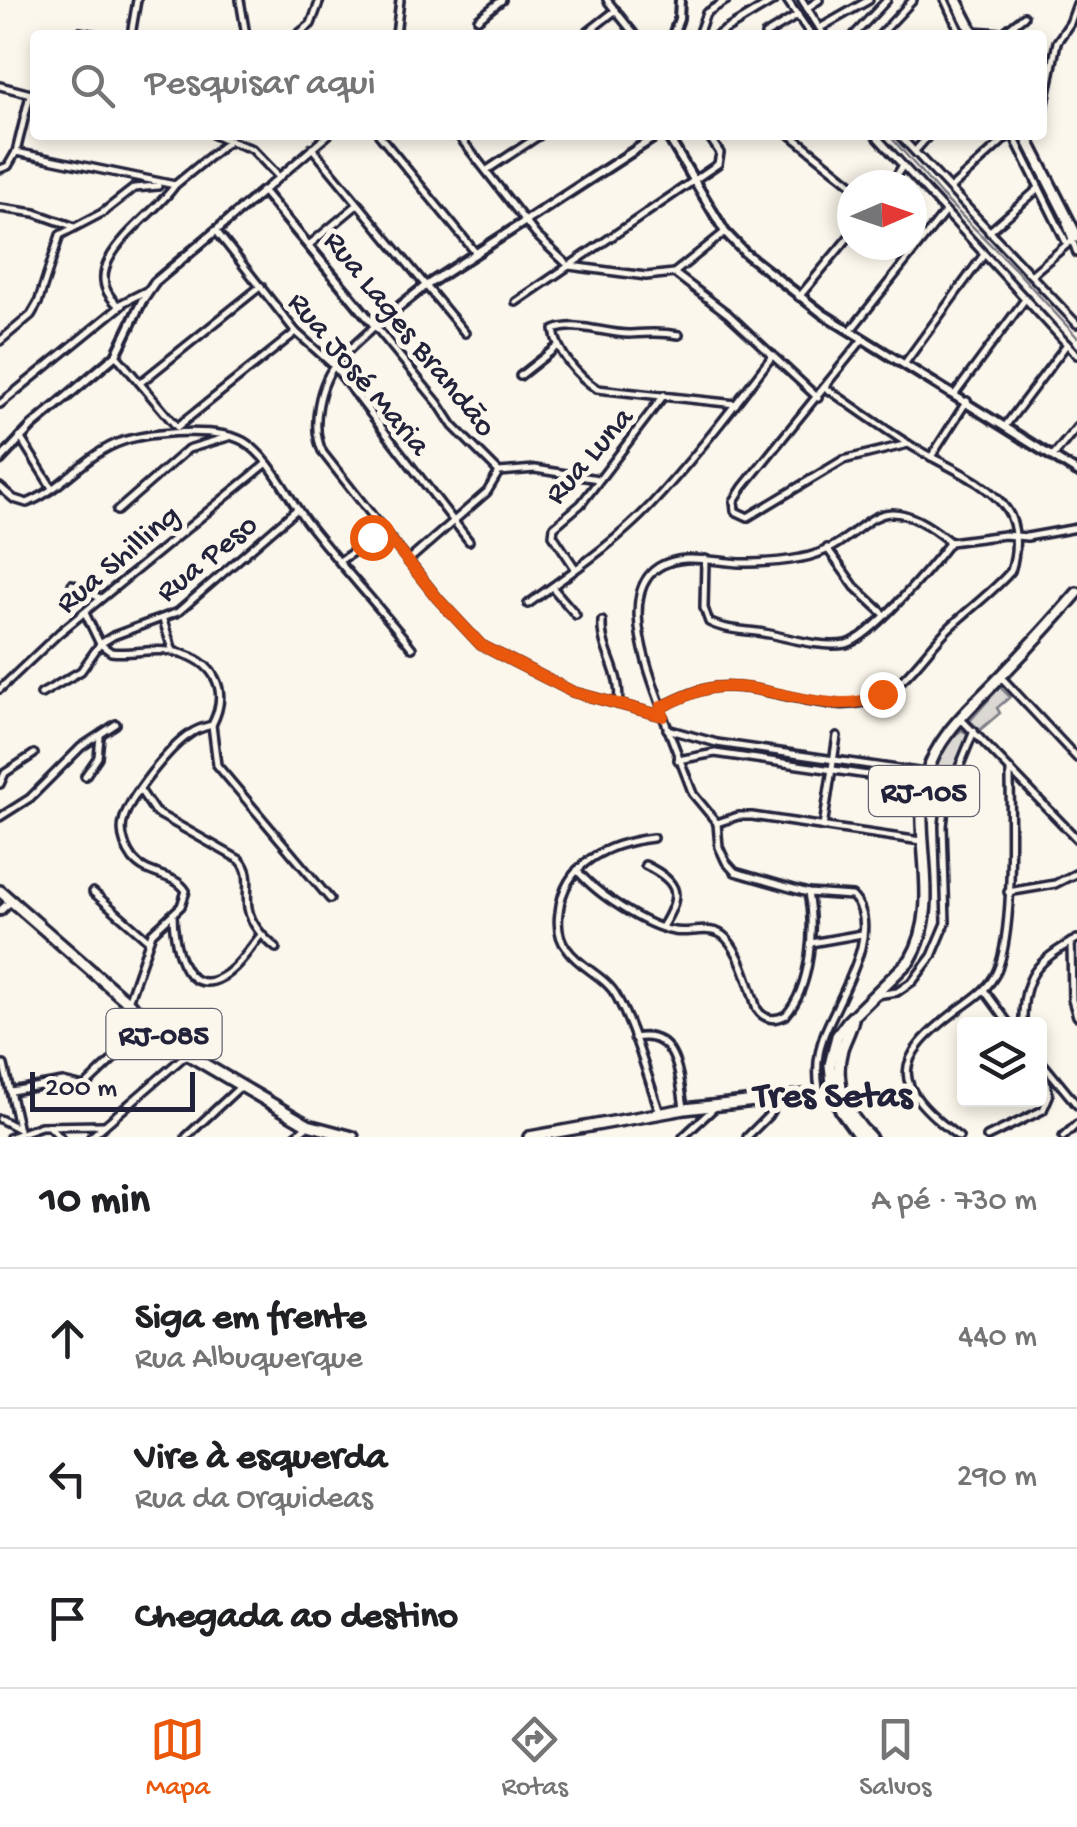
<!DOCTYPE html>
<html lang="pt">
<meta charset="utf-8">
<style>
:root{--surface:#fff;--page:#f2f2f2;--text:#202124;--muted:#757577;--line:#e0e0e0;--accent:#ea580c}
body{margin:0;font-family:"Gochi Hand",sans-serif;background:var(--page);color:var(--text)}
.controls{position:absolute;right:30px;bottom:30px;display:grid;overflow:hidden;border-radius:10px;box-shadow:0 5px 15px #0003}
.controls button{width:90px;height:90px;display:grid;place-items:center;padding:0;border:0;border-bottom:2px solid var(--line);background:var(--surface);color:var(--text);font:50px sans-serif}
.compass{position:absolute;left:837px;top:170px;width:90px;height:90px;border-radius:50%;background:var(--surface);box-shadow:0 5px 15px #0003;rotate:88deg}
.scale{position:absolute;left:30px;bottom:25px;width:165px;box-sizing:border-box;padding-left:10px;border:5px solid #22223b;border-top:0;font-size:28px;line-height:35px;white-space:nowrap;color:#22223b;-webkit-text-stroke:8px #fbf7ec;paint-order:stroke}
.stop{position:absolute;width:30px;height:30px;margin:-22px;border:8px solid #ea580c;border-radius:50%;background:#fff}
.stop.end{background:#ea580c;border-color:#fff;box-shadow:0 2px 10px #0008}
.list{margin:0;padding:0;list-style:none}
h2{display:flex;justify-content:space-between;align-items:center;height:130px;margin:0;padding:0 40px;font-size:42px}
h2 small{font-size:32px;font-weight:400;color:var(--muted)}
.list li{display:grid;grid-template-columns:65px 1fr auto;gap:30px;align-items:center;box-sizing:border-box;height:140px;padding:0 40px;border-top:2px solid var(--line)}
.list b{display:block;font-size:38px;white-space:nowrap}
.list p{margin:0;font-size:32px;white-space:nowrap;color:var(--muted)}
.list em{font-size:32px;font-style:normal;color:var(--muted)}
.icon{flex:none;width:55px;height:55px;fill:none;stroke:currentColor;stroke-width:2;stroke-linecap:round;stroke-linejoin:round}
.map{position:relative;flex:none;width:1077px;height:1137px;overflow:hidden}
.search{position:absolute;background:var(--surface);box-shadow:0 5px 15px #0003;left:30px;right:30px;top:30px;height:110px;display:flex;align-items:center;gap:25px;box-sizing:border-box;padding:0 35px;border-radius:10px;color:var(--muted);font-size:38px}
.sheet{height:550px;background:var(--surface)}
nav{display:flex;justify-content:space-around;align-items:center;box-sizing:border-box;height:140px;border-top:2px solid var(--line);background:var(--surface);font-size:28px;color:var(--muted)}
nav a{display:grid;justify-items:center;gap:5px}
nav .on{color:var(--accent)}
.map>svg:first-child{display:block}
</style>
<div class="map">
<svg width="1077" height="1137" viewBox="0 0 1077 1137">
<rect width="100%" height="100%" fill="#fbf7ec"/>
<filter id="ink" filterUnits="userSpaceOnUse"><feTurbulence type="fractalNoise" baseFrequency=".01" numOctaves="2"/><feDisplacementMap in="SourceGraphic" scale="20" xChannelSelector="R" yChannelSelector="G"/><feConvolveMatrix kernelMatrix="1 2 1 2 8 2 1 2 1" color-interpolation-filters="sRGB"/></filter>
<g filter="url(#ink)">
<g fill="#dbd8d3" stroke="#7e7d87" stroke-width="2.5">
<path d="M1000 687 1010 697 997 708 1000 713 980 730 970 721Z"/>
<path d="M962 730 969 736 943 801 929 800C933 775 939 744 962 730Z"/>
</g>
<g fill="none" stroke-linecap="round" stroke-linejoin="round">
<g stroke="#787681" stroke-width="2.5">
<path d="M796 0 818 35"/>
<path d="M889 135 942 196 1014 268 1077 337"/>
</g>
<g stroke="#22223b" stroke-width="12">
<g id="minor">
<path d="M240 0 246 35"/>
<path d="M607 0 635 35"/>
<path d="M787 0 811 35"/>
<path d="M802 0 824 35"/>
<path d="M945 0 961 35"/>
<path d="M807 8 819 0"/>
<path d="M478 19 502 0"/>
<path d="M820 28 869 0"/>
<path d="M972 31 1003 33 1024 16"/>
<path d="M79 32 96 35"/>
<path d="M131 35 137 0"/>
<path d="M297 35 311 24 320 0"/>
<path d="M396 35 400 0"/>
<path d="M584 35 616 10"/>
<path d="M698 35 706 13 727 0"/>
<path d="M717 35 775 0"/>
<path d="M765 35 798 15"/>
<path d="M854 35 887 0"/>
<path d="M880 35 913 0"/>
<path d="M0 86 35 95"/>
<path d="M1042 119 1057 42 1070 23 1077 4"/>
<path d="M214 135 252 149 278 176"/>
<path d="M379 135 476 253"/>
<path d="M458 135 536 235 569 266"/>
<path d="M791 135 853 185"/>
<path d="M875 135 1077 355"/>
<path d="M899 135 1077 324"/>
<path d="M1013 135 1067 244"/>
<path d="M312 148 465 333"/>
<path d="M915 151 929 135"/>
<path d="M16 152 30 95"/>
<path d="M0 169 8 166 16 152 175 185 230 140"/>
<path d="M487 170 540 135"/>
<path d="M890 185 902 167"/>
<path d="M950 189 1009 135"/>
<path d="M263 191 328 135"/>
<path d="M0 208 35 213 72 226"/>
<path d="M1066 223 1077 253"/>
<path d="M217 232 296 332 334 366 469 541"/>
<path d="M989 232 1039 188"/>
<path d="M309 245 357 205"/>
<path d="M570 266 646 276 674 273 728 314 818 398"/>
<path d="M674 273 725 232"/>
<path d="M1031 275 1071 241"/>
<path d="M148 290 118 305C71 264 155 217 175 185"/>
<path d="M799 297 852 233"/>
<path d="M516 302 718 164 720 153 708 135"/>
<path d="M851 330 945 212"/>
<path d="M679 335C660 332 646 333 629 334 604 334 578 321 554 330 557 353 578 376 597 389L736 404"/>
<path d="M863 339 743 487 734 501 735 511 748 517 843 460 908 444"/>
<path d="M0 341 31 315 38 303 60 235 102 213 134 188 158 186"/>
<path d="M116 355 176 426"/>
<path d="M905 363 983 256"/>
<path d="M520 376 558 346"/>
<path d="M140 383 261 286"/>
<path d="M955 394 1026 298"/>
<path d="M0 404 122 305"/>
<path d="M1006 425 1067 344"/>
<path d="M177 427 296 332"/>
<path d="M20 437 52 488"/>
<path d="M1054 455 1077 427"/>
<path d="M931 457 967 401"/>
<path d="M598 479 535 469 499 472 453 426 438 403 375 326C363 337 350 348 339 360 319 382 310 428 323 453L438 599 481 645 573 692 663 716"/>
<path d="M0 487 14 499 27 503C63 489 86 453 123 441 151 432 217 427 243 441 272 458 288 499 309 525 342 567 378 606 412 648"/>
<path d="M117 511 188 449 228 437"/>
<path d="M827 548 855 587 884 614"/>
<path d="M705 559 704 608 709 622C726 631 750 630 769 634 793 639 822 648 846 644 871 639 933 564 950 542L1004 535 1027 537 1077 528"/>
<path d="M341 560 384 531"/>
<path d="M409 560 487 492 499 472"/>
<path d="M575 568 553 535 554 527 581 504 664 395"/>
<path d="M72 584 100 598"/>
<path d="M552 587 576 615"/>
<path d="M528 604C569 574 615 543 650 506 694 459 734 407 773 355"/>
<path d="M85 613 100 644 111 652C132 655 154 647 176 652 215 661 230 690 212 725 204 727 196 729 190 734 170 747 127 799 123 822 120 835 126 849 133 859 147 877 175 873 186 891L181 906 152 933 128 1002"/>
<path d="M163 620 173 652"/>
<path d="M602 621C600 651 623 673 618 704"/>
<path d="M1001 677 1077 758"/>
<path d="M0 689 59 633 266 464"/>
<path d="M41 694 81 671 100 644 113 636 178 612 297 509"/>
<path d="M661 706C645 662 608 565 686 559 704 558 722 562 740 563 760 563 782 562 801 558 872 545 867 474 950 542"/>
<path d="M661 707C679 699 699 688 719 687 766 683 828 716 871 700 906 687 924 652 949 628 970 608 993 592 1011 571 1017 553 1018 526 1007 510 987 480 940 464 910 445 881 427 854 407 826 388"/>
<path d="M663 716 693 794 717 823"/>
<path d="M961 719 1077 839"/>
<path d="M212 725 217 765 330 899"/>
<path d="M667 729 717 743 925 773"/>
<path d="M678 760 715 753 924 783"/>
<path d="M85 776 98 757 100 737"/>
<path d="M0 784 5 773 34 754"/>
<path d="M140 790 155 812 240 860C253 874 245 890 248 908 251 925 263 937 276 948"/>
<path d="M923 804 944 805"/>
<path d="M0 817 30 798 81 747 116 724"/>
<path d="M717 823 719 847 726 862 735 872 808 893 852 896C886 929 837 1000 824 1035 818 1052 816 1071 819 1089"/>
<path d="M717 823 738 816H752L921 841"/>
<path d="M823 827 837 736"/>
<path d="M653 838C608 843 564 863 559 912 557 926 558 938 567 949 580 968 606 976 617 997 636 1033 647 1075 660 1113"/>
<path d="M645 865C682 883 681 896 662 927"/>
<path d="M577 870C595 893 645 926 674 931 691 934 713 924 726 938 742 955 750 988 757 1009 764 1020 775 1021 786 1015 811 987 815 928 808 893"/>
<path d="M93 892 148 940"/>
<path d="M1008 892 1055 884 1077 873"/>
<path d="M173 914C173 938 182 1000 222 977 238 968 250 948 261 935"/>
<path d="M1071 942 1072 1000 1077 1016"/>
<path d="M811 943 862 934"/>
<path d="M984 990 1009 1024"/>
<path d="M876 995 897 992 913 981 932 956 946 923 943 826 946 799 974 731"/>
<path d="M1023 1024C1022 977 1037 960 1077 939"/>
<path d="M634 1038C678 1029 679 1076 684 1108"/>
<path d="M1040 1060 1077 1105"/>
<path d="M4 1065 18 1126"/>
<path d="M11 1091 63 1082 84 1087 150 1024"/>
<path d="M0 1119 19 1129"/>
<path d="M49 1126 60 1137"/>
<path d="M10 1137 41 1126 104 1125"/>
<path d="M91 1137 187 1054"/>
<path d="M186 1137 242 1085"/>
<path d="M294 1137 308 1125"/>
<path d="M683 1137 714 1108"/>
<path d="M747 1137 768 1116 779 1098"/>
<path d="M959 1137C889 1084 891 1060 959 1009 974 998 989 989 997 971 1015 930 1010 818 1010 771"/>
<path d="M987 1137 1043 1110 1049 1096 1043 1065"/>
<path d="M1063 1137 1077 1124"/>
</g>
</g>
<g stroke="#22223b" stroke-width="14">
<g id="tertiary">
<path d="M673 35 679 19 680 0"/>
<path d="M667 135 725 232 745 253 823 314 1077 472"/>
<path d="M0 460 32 426 116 355 142 301 155 282 263 191 375 326 424 287 658 135"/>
<path d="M0 911 11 901"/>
</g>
</g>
<g stroke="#22223b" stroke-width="16">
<g id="primary">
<path d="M956 0 974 35"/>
<path d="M1025 135 1077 237"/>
<path d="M0 891 187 1054 308 1125 353 1137"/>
<path d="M853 1019C851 1030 845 1039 842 1049 833 1081 846 1115 870 1137"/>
<path d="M529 1137 685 1109 833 1092"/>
<path d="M860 1137 841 1111 833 1092 830 1065 837 1036 848 1021 910 960C944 904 911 837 926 777 936 735 975 704 1004 673 1029 647 1053 621 1077 593"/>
</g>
</g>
<use href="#minor" stroke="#fbf7ec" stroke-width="5"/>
<use href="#tertiary" stroke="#fbf7ec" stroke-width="6"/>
<use href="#primary" stroke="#fbf7ec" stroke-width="9"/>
</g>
</g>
<g fill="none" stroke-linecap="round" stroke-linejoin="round" filter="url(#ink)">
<path stroke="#ea580c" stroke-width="12" d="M372 537 384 531 438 599 481 645 573 692 663 716 661 707C680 699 699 688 720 687 773 683 832 720 882 694"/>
</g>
<g text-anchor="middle" stroke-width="10" stroke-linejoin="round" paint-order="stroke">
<g fill="#fbf7ec" stroke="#636270" stroke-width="2.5">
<rect x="869" y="766" width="110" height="50" rx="8"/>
<rect x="106.5" y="1009" width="115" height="50" rx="8"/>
</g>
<g font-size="30" font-weight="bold" fill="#22223b">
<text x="924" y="801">RJ-105</text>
<text x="164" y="1044">RJ-085</text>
</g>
<g font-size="32" fill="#22223b" stroke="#fbf7ec">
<text transform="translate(412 332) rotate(51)" y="11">Rua Lages Brandão</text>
<text transform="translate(361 372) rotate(50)" y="11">Rua José Maria</text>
<text transform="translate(587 454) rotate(-49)" y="11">Rua Luna</text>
<text transform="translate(205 556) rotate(-39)" y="11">Rua Peso</text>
<text transform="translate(116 557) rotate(-40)" y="11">Rua Shilling</text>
</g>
<g font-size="38" font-weight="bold" fill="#22223b" stroke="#fbf7ec">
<text x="833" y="1105">Tres Setas</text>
</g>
</g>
</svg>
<div class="controls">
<button><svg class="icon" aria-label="layers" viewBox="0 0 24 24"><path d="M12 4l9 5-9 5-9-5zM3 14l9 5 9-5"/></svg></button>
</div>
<svg class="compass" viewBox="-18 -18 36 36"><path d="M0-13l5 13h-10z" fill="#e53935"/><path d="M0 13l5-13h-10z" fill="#757577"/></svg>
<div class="scale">200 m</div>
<div class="stop" style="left:372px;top:537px"></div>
<div class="stop end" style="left:882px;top:694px"></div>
<div class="search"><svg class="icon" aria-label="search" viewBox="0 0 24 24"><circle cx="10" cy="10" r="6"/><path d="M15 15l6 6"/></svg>Pesquisar aqui</div>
</div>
<section class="sheet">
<h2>10 min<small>A pé · 730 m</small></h2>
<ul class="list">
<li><svg class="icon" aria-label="ahead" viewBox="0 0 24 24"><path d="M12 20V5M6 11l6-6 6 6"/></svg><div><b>Siga em frente</b><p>Rua Albuquerque</p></div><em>440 m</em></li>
<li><svg class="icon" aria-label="left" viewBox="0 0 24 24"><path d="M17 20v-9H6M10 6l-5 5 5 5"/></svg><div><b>Vire à esquerda</b><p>Rua da Orquideas</p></div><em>290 m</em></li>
<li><svg class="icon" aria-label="arrive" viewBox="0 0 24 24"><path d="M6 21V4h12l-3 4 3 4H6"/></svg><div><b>Chegada ao destino</b></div></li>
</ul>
</section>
<nav>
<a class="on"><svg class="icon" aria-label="map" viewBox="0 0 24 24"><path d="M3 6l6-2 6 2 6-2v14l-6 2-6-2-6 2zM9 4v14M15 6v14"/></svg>Mapa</a>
<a><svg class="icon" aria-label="directions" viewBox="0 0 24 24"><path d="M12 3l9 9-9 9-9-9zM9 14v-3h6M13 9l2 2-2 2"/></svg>Rotas</a>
<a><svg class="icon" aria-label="saved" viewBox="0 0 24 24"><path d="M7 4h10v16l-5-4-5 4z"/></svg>Salvos</a>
</nav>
